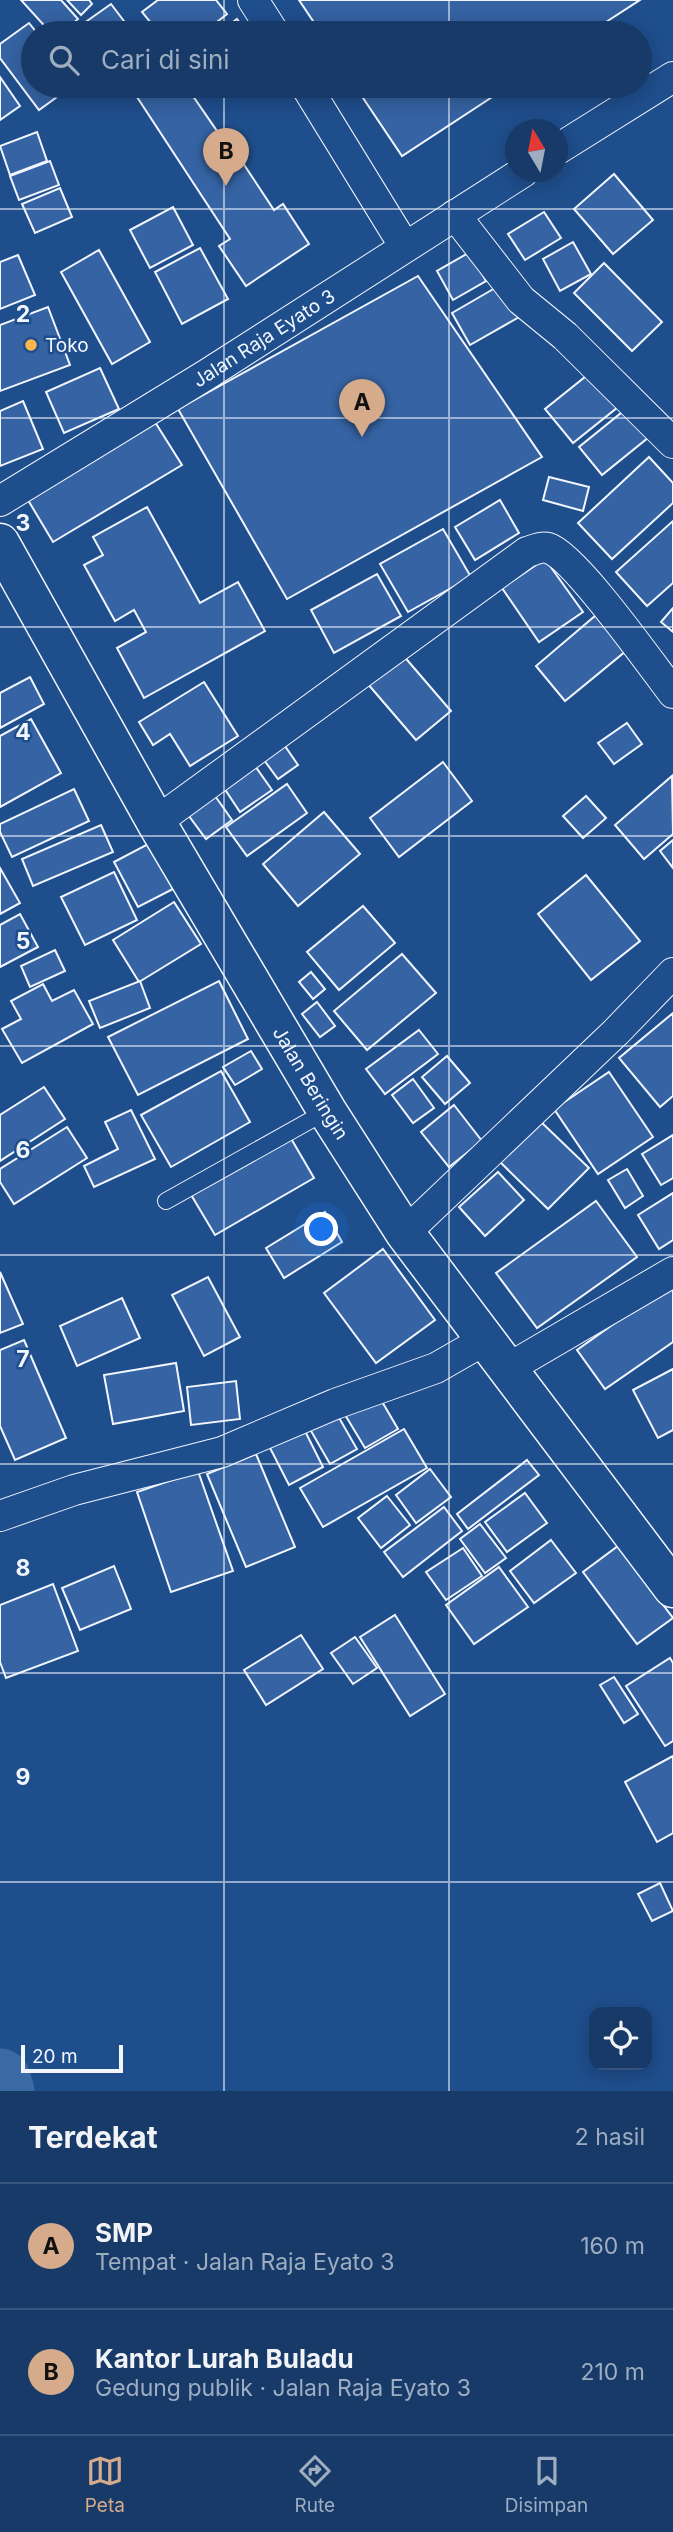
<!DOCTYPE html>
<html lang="id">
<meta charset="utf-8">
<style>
:root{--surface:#173a69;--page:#20416f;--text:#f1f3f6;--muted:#9eadc0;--line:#36547d;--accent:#d6ab8b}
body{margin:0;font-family:Inter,sans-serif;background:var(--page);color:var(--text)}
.controls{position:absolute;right:21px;bottom:21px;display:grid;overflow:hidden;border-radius:14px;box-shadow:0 4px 18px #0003}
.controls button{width:63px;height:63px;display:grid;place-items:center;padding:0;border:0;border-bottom:2px solid var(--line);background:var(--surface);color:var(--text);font:35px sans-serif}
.compass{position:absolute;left:505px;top:119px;width:63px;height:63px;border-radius:50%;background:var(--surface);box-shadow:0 4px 18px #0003;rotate:350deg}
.scale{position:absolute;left:21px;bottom:18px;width:102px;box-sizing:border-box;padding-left:7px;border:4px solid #f2f6ff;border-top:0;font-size:19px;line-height:24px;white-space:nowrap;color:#f2f6ff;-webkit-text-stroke:5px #1f4e8c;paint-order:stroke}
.you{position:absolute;left:322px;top:1230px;width:24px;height:24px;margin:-18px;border:5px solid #fff;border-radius:50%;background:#1a73e8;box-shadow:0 0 0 10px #1a73e833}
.badge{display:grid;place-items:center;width:46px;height:46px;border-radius:50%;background:var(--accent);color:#111;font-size:23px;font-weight:700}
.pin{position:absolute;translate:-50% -58px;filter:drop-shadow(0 2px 4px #0008)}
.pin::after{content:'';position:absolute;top:37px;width:24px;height:21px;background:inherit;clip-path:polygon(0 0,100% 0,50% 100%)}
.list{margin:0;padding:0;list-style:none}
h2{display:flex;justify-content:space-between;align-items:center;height:91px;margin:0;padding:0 28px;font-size:30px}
h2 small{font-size:23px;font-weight:400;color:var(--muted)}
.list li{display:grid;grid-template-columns:46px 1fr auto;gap:21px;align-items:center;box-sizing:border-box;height:126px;padding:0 28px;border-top:2px solid var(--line)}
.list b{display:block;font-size:26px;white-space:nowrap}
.list p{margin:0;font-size:23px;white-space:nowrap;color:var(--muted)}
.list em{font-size:23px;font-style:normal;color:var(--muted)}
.icon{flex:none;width:38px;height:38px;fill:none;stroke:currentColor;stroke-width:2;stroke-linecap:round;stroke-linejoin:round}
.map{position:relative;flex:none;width:673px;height:2091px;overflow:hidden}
.search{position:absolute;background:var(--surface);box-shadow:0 4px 18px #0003;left:21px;right:21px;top:21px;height:77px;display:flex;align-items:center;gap:18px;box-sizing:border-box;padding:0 24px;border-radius:38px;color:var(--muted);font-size:26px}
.sheet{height:343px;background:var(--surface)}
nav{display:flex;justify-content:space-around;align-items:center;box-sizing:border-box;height:98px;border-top:2px solid var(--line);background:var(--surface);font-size:19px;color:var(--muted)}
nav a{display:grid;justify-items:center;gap:4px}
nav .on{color:var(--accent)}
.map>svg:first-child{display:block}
</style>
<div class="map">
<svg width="673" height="2091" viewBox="0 0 673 2091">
<rect width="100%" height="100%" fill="#1f4e8c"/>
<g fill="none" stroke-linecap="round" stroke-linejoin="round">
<path stroke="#3b69a3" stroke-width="61" d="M0 2079 4 2091"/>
</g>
<g fill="#3563a3" stroke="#f2f6ff" stroke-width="2">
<path d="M21 0H61L78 19 62 33H51Z"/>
<path d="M67 0H89L92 4 81 15Z"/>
<path d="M158 0H216L227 14 203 33H159L142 12Z"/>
<path d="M299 0H640L589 33H321Z"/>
<path d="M111 4 133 33H70Z"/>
<path d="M237 19 247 33H218Z"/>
<path d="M29 23 37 33H33V86H72L39 110 0 58V44Z"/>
<path d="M0 77 20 106 0 120Z"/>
<path d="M153 86H186L224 141 227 139 274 210 283 204 309 244 246 286 219 246 230 239 137 97Z"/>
<path d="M355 86H509L402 156Z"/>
<path d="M37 132 47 161 10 175 0 146Z"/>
<path d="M50 161 59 185 19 200 10 176Z"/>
<path d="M614 174 653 220 613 254 574 209Z"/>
<path d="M60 188 72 217 35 233 22 204Z"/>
<path d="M173 207 193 245 150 268 130 230Z"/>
<path d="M544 212 561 238 525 260 508 234Z"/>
<path d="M573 242 591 274 560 291 543 259Z"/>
<path d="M200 248 228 299 182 324 155 272Z"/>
<path d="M99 250 150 342 112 364 61 272Z"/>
<path d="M470 252 486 281 453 300 437 271Z"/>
<path d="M18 255 35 295 0 309V262Z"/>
<path d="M604 263 662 322 632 351 574 293Z"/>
<path d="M418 276 542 457 287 599 178 409Z"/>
<path d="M502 284 521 316 470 345 452 313Z"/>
<path d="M48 307 70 365 0 391V325Z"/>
<path d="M100 368 119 409 64 433 46 392Z"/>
<path d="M590 373 618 407 573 443 545 409Z"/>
<path d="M23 401 43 449 0 466V411Z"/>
<path d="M626 409 649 437 602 475 579 447Z"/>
<path d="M155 422 182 465 53 542 28 500Z"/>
<path d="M649 457 673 483V503L612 559 578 523Z"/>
<path d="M549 477 589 487 583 511 543 500Z"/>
<path d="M500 500 519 533 475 560 455 527Z"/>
<path d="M147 507 200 603 238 582 265 631 144 698 117 648 146 632 134 610 115 621 84 565 103 555 93 537Z"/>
<path d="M673 521V583L647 606 616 572Z"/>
<path d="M443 529 471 577 408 612 380 564Z"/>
<path d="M545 559 583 612 539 642 502 588Z"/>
<path d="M377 574 401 616 334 653 311 610Z"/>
<path d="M673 608V632L661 622Z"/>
<path d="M602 610 632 646 565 701 536 666Z"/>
<path d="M402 654 451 711 416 740 367 683Z"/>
<path d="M30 677 44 704 0 728V693Z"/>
<path d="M204 682 238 736 190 766 170 734 153 745 139 722Z"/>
<path d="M31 719 61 773 0 807V736Z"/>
<path d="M627 723 642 744 614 764 598 743Z"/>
<path d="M285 746 298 765 278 779 264 760Z"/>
<path d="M443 762 472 801 399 857 370 818Z"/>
<path d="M253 763 272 790 240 812 222 785Z"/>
<path d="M672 776 673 834 644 859 615 825Z"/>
<path d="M287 784 307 813 247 856 226 827Z"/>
<path d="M74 789 89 821 12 857 0 832V824Z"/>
<path d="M213 793 232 820 206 839 186 812Z"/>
<path d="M586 796 606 818 583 838 563 816Z"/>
<path d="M324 812 360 854 298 906 263 864Z"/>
<path d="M101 825 113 852 33 886 22 859Z"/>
<path d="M673 840V868L660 851Z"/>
<path d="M150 843 173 889 138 907 114 862Z"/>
<path d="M0 868 20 903 0 914Z"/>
<path d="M114 872 137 920 85 945 61 897Z"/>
<path d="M586 875 640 941 591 980 538 914Z"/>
<path d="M174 902 201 944 139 982 113 940Z"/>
<path d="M363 906 395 943 339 990 307 952Z"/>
<path d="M20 914 38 947 0 967V925Z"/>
<path d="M55 950 65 971 30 987 21 966Z"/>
<path d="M402 954 436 993 367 1050 334 1011Z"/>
<path d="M311 972 325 989 313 999 299 982Z"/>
<path d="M140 981 150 1008 100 1028 89 1001Z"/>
<path d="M219 981 248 1039 138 1095 108 1037Z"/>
<path d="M43 984 52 1001 74 990 93 1024 22 1063 2 1029 21 1019 11 1001Z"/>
<path d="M317 1002 335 1026 320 1037 302 1014Z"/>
<path d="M673 1013V1096L660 1107 619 1058Z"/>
<path d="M419 1030 438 1054 385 1094 366 1069Z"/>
<path d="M251 1051 262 1069 235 1085 223 1067Z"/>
<path d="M447 1056 470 1083 445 1104 422 1077Z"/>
<path d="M221 1071 250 1122 171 1167 141 1115Z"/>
<path d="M609 1072 653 1137 598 1174 554 1109Z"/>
<path d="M413 1079 434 1108 413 1123 392 1095Z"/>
<path d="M44 1087 65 1119 0 1161V1115Z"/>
<path d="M454 1105 482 1141 449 1167 421 1132Z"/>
<path d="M131 1110 155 1159 94 1187 84 1166 118 1149 105 1122Z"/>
<path d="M539 1120 589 1168 548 1209 498 1160Z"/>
<path d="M67 1127 87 1158 14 1204 0 1182V1169Z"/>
<path d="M289 1135 314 1178 215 1235 190 1193Z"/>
<path d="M673 1135V1178L661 1185 642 1154Z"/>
<path d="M627 1169 643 1196 625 1208 608 1180Z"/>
<path d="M498 1172 524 1200 485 1236 459 1207Z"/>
<path d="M673 1193V1240L659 1249 638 1215Z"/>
<path d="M596 1201 637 1257 537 1328 496 1273Z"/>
<path d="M325 1212 342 1242 284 1278 266 1248Z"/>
<path d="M383 1249 435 1320 376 1363 324 1293Z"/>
<path d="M0 1272 23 1324 0 1333Z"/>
<path d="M208 1277 240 1337 204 1356 172 1295Z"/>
<path d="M670 1284 673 1288V1342L605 1389 577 1350Z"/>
<path d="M122 1298 140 1338 77 1366 60 1326Z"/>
<path d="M24 1340 66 1438 15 1460 0 1426V1350Z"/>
<path d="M176 1363 184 1411 113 1424 104 1375Z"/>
<path d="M673 1369V1430L658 1438 633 1390Z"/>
<path d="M236 1381 240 1419 191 1425 187 1387Z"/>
<path d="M377 1393 398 1429 365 1448 344 1413Z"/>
<path d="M334 1409 357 1449 330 1464 307 1424Z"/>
<path d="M304 1429 323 1467 289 1485 269 1446Z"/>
<path d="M404 1429 427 1468 323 1527 300 1488Z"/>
<path d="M256 1454 295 1547 246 1567 207 1474Z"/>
<path d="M527 1460 539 1475 468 1529 457 1514Z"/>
<path d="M430 1469 451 1497 416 1523 396 1495Z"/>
<path d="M198 1471 233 1571 171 1592 137 1492Z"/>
<path d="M525 1493 547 1523 507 1552 485 1522Z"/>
<path d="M387 1496 410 1525 381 1548 358 1518Z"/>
<path d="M444 1507 462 1531 403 1577 384 1552Z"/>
<path d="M480 1524 506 1558 485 1573 460 1539Z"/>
<path d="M551 1540 576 1573 534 1603 510 1571Z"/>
<path d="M618 1546 673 1618 637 1644 583 1572Z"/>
<path d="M463 1548 482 1576 446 1600 426 1572Z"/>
<path d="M114 1566 131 1609 80 1630 62 1588Z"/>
<path d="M499 1567 528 1607 474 1644 446 1605Z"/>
<path d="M53 1584 78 1651 6 1678 0 1662V1605Z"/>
<path d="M395 1615 445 1694 410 1716 360 1637Z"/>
<path d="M301 1635 323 1669 266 1705 244 1670Z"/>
<path d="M355 1637 377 1668 353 1684 331 1653Z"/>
<path d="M670 1658 673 1663V1741L665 1746 626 1686Z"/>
<path d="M614 1677 638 1714 624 1723 600 1685Z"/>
<path d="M673 1756V1833L657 1842 625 1782Z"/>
<path d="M660 1883 673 1911 652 1921 638 1894Z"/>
</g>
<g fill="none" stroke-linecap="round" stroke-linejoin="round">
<g stroke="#f2f6ff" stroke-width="18">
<path id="lane" d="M166 1201 327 1111"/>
</g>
<g stroke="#f2f6ff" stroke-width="32">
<g id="street">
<path d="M253 0 274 33"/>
<path d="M306 86 405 247"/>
<path d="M558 149 673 77"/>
<path d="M455 215 521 300 565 336 673 443"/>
<path id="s1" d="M0 501 206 375 523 172"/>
<path d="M156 822 527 552C534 550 541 546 548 548 574 555 653 667 673 693"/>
<path d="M405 1233 616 1032 673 973"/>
<path d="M507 1369 673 1272"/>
<path d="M0 1516 74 1490 222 1452 335 1404 436 1368 483 1341"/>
</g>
</g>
<g stroke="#f2f6ff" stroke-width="41">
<g id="secondary">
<path id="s2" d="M0 543 156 822 327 1111 405 1233 673 1588"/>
</g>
</g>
<use href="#lane" stroke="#1f4e8c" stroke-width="16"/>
<use href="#street" stroke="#1f4e8c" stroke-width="30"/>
<use href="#secondary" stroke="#1f4e8c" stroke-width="38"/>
</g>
<path fill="none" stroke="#f2f6ff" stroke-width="2" stroke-opacity="0.55" d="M224 0V33M449 0V33M224 86V2091M449 86V2091M0 209H673M0 418H673M0 627H673M0 836H673M0 1046H673M0 1255H673M0 1464H673M0 1673H673M0 1882H673"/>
<circle fill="#ffb74d" stroke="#1f4e8c" stroke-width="2.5" cx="31" cy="345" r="7"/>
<g text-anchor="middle" stroke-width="5" stroke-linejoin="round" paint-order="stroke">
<g font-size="19" fill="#f2f6ff" stroke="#1f4e8c">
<text dy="7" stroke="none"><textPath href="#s1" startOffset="310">Jalan Raja Eyato 3</textPath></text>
<text dy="7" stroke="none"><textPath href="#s2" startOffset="623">Jalan Beringin</textPath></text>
</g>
<g font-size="19" fill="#f2f6ff" stroke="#1f4e8c" text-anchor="start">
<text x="45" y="352">Toko</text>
</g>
</g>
<g font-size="23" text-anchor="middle" font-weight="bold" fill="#f2f6ff" stroke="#1f4e8c" stroke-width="5" stroke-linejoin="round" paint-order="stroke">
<text x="23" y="322">2</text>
<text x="23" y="531">3</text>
<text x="23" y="740">4</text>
<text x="23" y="949">5</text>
<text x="23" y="1158">6</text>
<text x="23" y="1367">7</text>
<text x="23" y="1576">8</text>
<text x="23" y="1785">9</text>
</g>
</svg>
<div class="controls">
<button><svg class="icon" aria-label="locate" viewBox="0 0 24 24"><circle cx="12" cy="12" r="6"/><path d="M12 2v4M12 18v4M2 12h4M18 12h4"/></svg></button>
</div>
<svg class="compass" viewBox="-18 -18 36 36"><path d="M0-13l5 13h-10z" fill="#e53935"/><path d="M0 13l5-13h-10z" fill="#9eadc0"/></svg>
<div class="scale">20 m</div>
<div class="you"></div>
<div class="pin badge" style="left:362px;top:437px">A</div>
<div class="pin badge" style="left:226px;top:186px">B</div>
<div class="search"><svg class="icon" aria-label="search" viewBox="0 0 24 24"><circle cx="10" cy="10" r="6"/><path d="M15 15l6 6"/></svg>Cari di sini</div>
</div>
<section class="sheet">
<h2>Terdekat<small>2 hasil</small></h2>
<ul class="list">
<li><span class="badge">A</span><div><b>SMP</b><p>Tempat · Jalan Raja Eyato 3</p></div><em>160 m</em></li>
<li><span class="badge">B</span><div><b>Kantor Lurah Buladu</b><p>Gedung publik · Jalan Raja Eyato 3</p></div><em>210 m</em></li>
</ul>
</section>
<nav>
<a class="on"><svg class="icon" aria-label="map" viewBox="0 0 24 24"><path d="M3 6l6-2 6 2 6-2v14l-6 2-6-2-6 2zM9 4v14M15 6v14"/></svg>Peta</a>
<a><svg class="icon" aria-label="directions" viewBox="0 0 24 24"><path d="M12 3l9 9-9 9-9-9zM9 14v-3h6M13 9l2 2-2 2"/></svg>Rute</a>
<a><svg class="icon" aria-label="saved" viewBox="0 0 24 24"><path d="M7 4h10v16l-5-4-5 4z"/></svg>Disimpan</a>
</nav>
